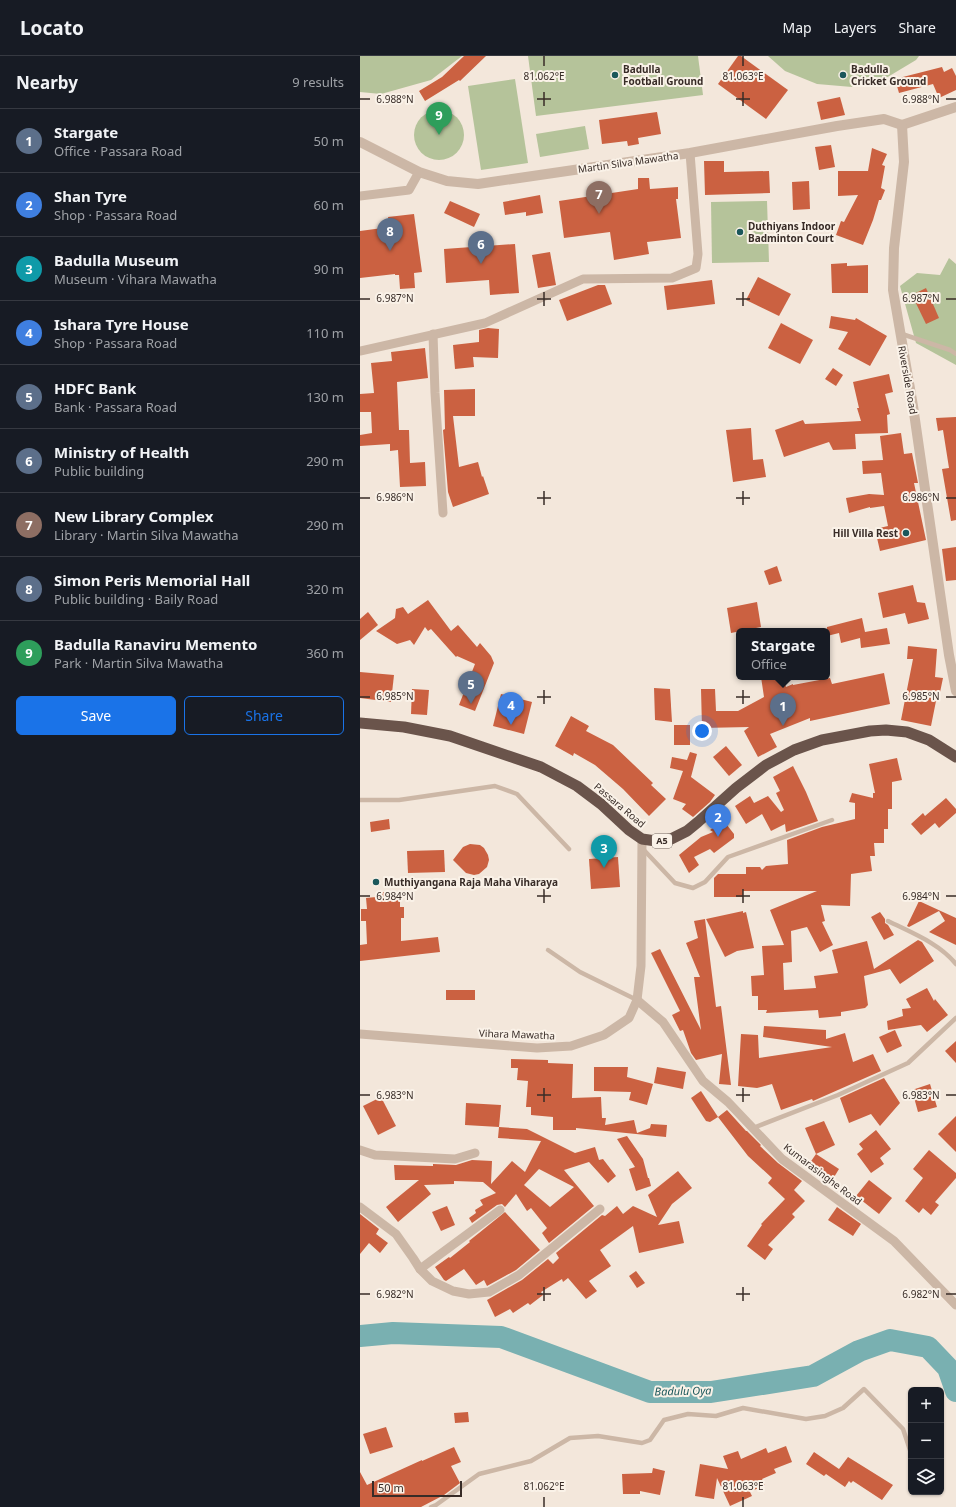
<!DOCTYPE html>
<meta charset="utf-8">
<style>
:root{--surface:#171b24;--page:#242831;--text:#f1f3f6;--muted:#9ea1a6;--line:#363941;--accent:#1a73e8}
body{margin:0;font-family:"Noto Sans",sans-serif;background:var(--page);color:var(--text)}
.controls{position:absolute;right:12px;bottom:12px;display:grid;overflow:hidden;border-radius:6px;box-shadow:0 1px 3px #0004}
.controls button{width:36px;height:36px;display:grid;place-items:center;padding:0;border:0;border-bottom:1px solid var(--line);background:var(--surface);color:var(--text);font:20px sans-serif}
.scale{position:absolute;left:12px;bottom:10px;width:90px;box-sizing:border-box;padding-left:4px;border:2px solid #382c27;border-top:0;font-size:11px;line-height:14px;white-space:nowrap;color:#382c27;-webkit-text-stroke:3px #faf2e8;paint-order:stroke}
.you{position:absolute;left:342px;top:675px;width:14px;height:14px;margin:-10px;border:3px solid #fff;border-radius:50%;background:#1a73e8;box-shadow:0 0 0 6px #1a73e833}
.badge{display:grid;place-items:center;width:26px;height:26px;border-radius:50%;background:var(--accent);color:#fff;font-size:13px;font-weight:700}
.pin{position:absolute;translate:-50% -33px;filter:drop-shadow(0 1px 2px #0008)}
.pin::after{content:'';position:absolute;top:21px;width:14px;height:12px;background:inherit;clip-path:polygon(0 0,100% 0,50% 100%)}
.popup{position:absolute;left:376px;top:572px;width:94px;height:52px;box-sizing:border-box;display:grid;place-content:center;border-radius:6px;background:var(--surface);filter:drop-shadow(0 1px 3px #0005);font-size:13px;white-space:nowrap;color:var(--muted)}
.popup b{font-size:15px;color:var(--text)}
.popup::after{content:'';position:absolute;left:50%;top:100%;margin-left:-8px;border:8px solid transparent;border-top-color:var(--surface)}
.list{margin:0;padding:0;list-style:none}
h2{display:flex;justify-content:space-between;align-items:center;height:52px;margin:0;padding:0 16px;font-size:17px}
h2 small{font-size:13px;font-weight:400;color:var(--muted)}
.list li{display:grid;grid-template-columns:26px 1fr auto;gap:12px;align-items:center;box-sizing:border-box;height:64px;padding:0 16px;border-top:1px solid var(--line)}
.list b{display:block;font-size:15px;white-space:nowrap}
.list p{margin:0;font-size:13px;white-space:nowrap;color:var(--muted)}
.list em{font-size:13px;font-style:normal;color:var(--muted)}
.actions{display:flex;gap:8px;padding:12px 16px}
.actions a{flex:1;padding:9px 0;border:1px solid var(--accent);border-radius:6px;text-align:center;font-size:14px;color:var(--accent)}
.actions .main{background:var(--accent);color:#fff}
.icon{flex:none;width:22px;height:22px;fill:none;stroke:currentColor;stroke-width:2;stroke-linecap:round;stroke-linejoin:round}
.map{position:relative;flex:none;width:596px;height:1451px;overflow:hidden}
header{display:flex;align-items:center;gap:24px;box-sizing:border-box;height:56px;padding:0 20px;background:var(--surface);border-bottom:1px solid var(--line)}
header strong{font-size:19px}
nav{display:flex;gap:22px;margin-inline-start:auto;font-size:14px}
main{display:flex}
aside{flex:1;background:var(--surface)}
.map>svg:first-child{display:block}
</style>
<header>
<strong>Locato</strong>
<nav><a>Map</a><a>Layers</a><a>Share</a></nav>
</header>
<main>
<aside>
<h2>Nearby<small>9 results</small></h2>
<ul class="list">
<li><span class="badge" style="background:#5c6f8a">1</span><div><b>Stargate</b><p>Office · Passara Road</p></div><em>50 m</em></li>
<li><span class="badge" style="background:#3f7fe0">2</span><div><b>Shan Tyre</b><p>Shop · Passara Road</p></div><em>60 m</em></li>
<li><span class="badge" style="background:#0f9aa8">3</span><div><b>Badulla Museum</b><p>Museum · Vihara Mawatha</p></div><em>90 m</em></li>
<li><span class="badge" style="background:#3f7fe0">4</span><div><b>Ishara Tyre House</b><p>Shop · Passara Road</p></div><em>110 m</em></li>
<li><span class="badge" style="background:#5c6f8a">5</span><div><b>HDFC Bank</b><p>Bank · Passara Road</p></div><em>130 m</em></li>
<li><span class="badge" style="background:#5c6f8a">6</span><div><b>Ministry of Health</b><p>Public building</p></div><em>290 m</em></li>
<li><span class="badge" style="background:#8d6e63">7</span><div><b>New Library Complex</b><p>Library · Martin Silva Mawatha</p></div><em>290 m</em></li>
<li><span class="badge" style="background:#5c6f8a">8</span><div><b>Simon Peris Memorial Hall</b><p>Public building · Baily Road</p></div><em>320 m</em></li>
<li><span class="badge" style="background:#2e9e5b">9</span><div><b>Badulla Ranaviru Memento</b><p>Park · Martin Silva Mawatha</p></div><em>360 m</em></li>
</ul>
<div class="actions"><a class="main">Save</a><a>Share</a></div>
</aside>
<div class="map">
<svg width="596" height="1451" viewBox="0 0 596 1451">
<rect width="100%" height="100%" fill="#f3e7db"/>
<g fill="#b5c39a">
<path d="M0 0H102L71 24 21 38 0 36Z"/>
<path d="M168 0H338L343 39 176 60Z"/>
<path d="M408 0H559L556 4 526 22 492 31 457 28 425 15Z"/>
<path d="M155 23 168 107 121 114 108 30Z"/>
<circle cx="79" cy="79" r="25"/>
<path d="M225 70 229 93 180 101 176 78Z"/>
<path d="M407 145 409 206 352 207 351 146Z"/>
<path d="M589 202 596 208V309L556 287 540 230 557 217 580 219Z"/>
</g>
<g fill="none" stroke-linecap="round" stroke-linejoin="round">
<path stroke="#79b0b1" stroke-width="22" d="M0 1280 33 1277 141 1281 290 1336H351L453 1320 499 1295 530 1284 568 1291 588 1312 596 1335"/>
</g>
<g fill="#cb6141" fill-rule="evenodd">
<path d="M104 0H126L100 25 99 24 65 45 59 35 82 21Z"/>
<path d="M378 0H381L428 34 406 63 358 28Z"/>
<path d="M582 11 584 16 592 12 596 20V34L579 42 573 28 539 37 535 23Z"/>
<path d="M480 41 485 59 461 64 457 46Z"/>
<path d="M297 56 301 78 278 82 279 88 268 90 267 85 242 88 239 64Z"/>
<path d="M471 89 475 111 459 114 455 91Z"/>
<path d="M512 92 527 98 522 109 525 110 521 132 525 134 521 144H519L513 164 503 189 476 179 481 165 484 166 498 139 478 140V115H508Z"/>
<path d="M344 105H364V116L409 115 410 137 345 139Z"/>
<path d="M278 122H289L290 133 318 131V143H316L321 182 287 186 289 198 254 204 250 176 204 182 199 145 278 133Z"/>
<path d="M449 125 450 153 433 154 432 126Z"/>
<path d="M180 139 183 157 166 160V156L145 159 143 146Z"/>
<path d="M90 145 120 158 114 171 84 157Z"/>
<path d="M54 158 62 216 54 217 55 232 40 233 39 219H35V218L0 222V175L30 171 28 161Z"/>
<path d="M155 188 159 237 130 239 129 224 86 227 84 193Z"/>
<path d="M190 196 196 229 178 232 172 199Z"/>
<path d="M487 207V210L508 209V237H472L471 208Z"/>
<path d="M398 221 431 238 419 260 386 244Z"/>
<path d="M352 224 355 248 307 254 304 230Z"/>
<path d="M238 229H245L252 248 207 265 199 244Z"/>
<path d="M566 232 579 262 566 268 552 239Z"/>
<path d="M471 260 495 264 496 262 527 280 510 310 478 293 488 276 469 272Z"/>
<path d="M421 267 453 284 440 308 408 292Z"/>
<path d="M128 272 139 273 138 302 113 301 114 311 95 313 93 289 119 286V274Z"/>
<path d="M65 292 68 322 37 326 39 374H49L50 407 65 406 66 430 40 431 38 394 30 395V388L0 390V379L12 377 11 356H0V338L14 337 11 307 32 305 31 296Z"/>
<path d="M473 312 483 319 476 330 465 323Z"/>
<path d="M529 318 533 336 525 338 530 358 527 359 528 377 495 378 496 393 473 394 469 386 424 401 415 374 443 364 445 368 501 365 497 352H499L493 326Z"/>
<path d="M115 333V360H93L99 411 118 406 122 421 123 420 129 438 93 451 88 436 83 374 85 373 84 334Z"/>
<path d="M596 361V464L591 465 582 413 589 412 583 374 578 375 576 362Z"/>
<path d="M391 372 393 404 403 403 406 421 373 426 366 374Z"/>
<path d="M541 377 544 398 552 397 558 427H554L566 484 520 495 515 473 528 470 524 450 510 452V451L489 457 486 442 509 438 524 439 521 417 503 418 502 405 523 404 520 380Z"/>
<path d="M596 491V524L586 525 582 493Z"/>
<path d="M417 510 422 525 409 529 404 515Z"/>
<path d="M553 529 557 546 565 547 569 563 548 568 545 557 523 562 518 537Z"/>
<path d="M68 544 91 575 98 569 117 591 120 587 131 600 134 607 115 655 99 649 115 608 97 600 96 601 71 573 68 575 65 571 54 589 50 584 37 588 16 575 35 562 36 553 43 551 48 558Z"/>
<path d="M397 546 401 571 371 577 367 552Z"/>
<path d="M8 556 18 569 0 584V563Z"/>
<path d="M502 562 505 576 527 572 530 588 501 592 500 582 481 587 479 577 467 580V571Z"/>
<path d="M548 590 577 593 575 621 583 622 578 646 576 645 571 670 541 664 553 603H547Z"/>
<path d="M0 616 34 619 31 646 0 642Z"/>
<path d="M524 617 530 648 450 665V662L410 678 417 691 398 701 384 675 389 671 342 672 341 633H355L356 655H378L404 641 401 621H423L426 631 433 628V629L470 622 472 628Z"/>
<path d="M294 632 310 633 312 666 295 664Z"/>
<path d="M52 633 69 634 67 659 51 658Z"/>
<path d="M141 638 172 646 164 678 133 670Z"/>
<path d="M211 660 229 670 226 675 253 689 293 727 291 729 306 743 289 760 263 733 235 709 214 697 213 700 195 690Z"/>
<rect x="314" y="669" width="16" height="20"/>
<path d="M366 690 382 709 369 720 353 701Z"/>
<path d="M330 696 337 698 331 721 355 739 350 746 333 761 322 753 326 748 313 743 323 715 310 712 312 701 327 704Z"/>
<path d="M537 702 542 724 532 726V753H528V773H524V787H514L515 800H510L512 815 491 818 490 850 461 849 465 865 462 866 473 889 460 896 447 871 431 875 432 906 423 907 424 934 456 932 454 920 478 917 472 894 507 885 514 913 558 884 562 886 574 905 540 928 530 913 504 920 508 949 505 952 481 956V960L459 962 458 954 406 957 407 954H398V940H392L391 920 404 919 402 890 424 889 410 854 457 835H383V841H354V822L358 818H386V811H400L402 814 406 810 428 808 427 784 462 771 495 763V747L489 746 492 737 513 742V737H515L509 708Z"/>
<path d="M433 710 446 736 458 765 426 776 425 768 411 775 402 758 386 768 375 750 390 740 394 747 408 740 421 756 424 754 416 737 420 735 413 721Z"/>
<path d="M586 742 596 753V757L579 772 575 767 561 779 551 768 563 757 565 760Z"/>
<path d="M29 763 30 773 11 776 10 766Z"/>
<path d="M363 764 374 778V782L354 797 350 793 334 801 339 809 329 817 319 799 341 781 353 776 350 774Z"/>
<path d="M110 788 120 789 124 792 128 799 129 804 127 811 119 818 114 819 106 817 93 804 103 791Z"/>
<path d="M84 794 85 816 48 817 47 795Z"/>
<path d="M258 801 260 831 231 833 229 803Z"/>
<path d="M16 836H29V840H40V851H44V862H41V885L78 881 80 896 0 905V889L7 888 6 865H1V853H7L6 842 16 841Z"/>
<path d="M559 845 596 862V889L569 876 585 865 579 855 549 871 547 870Z"/>
<path d="M383 855V857L386 856 394 892 377 895 365 901 346 863Z"/>
<path d="M520 856 525 863V867L528 869 534 879 524 884 511 861Z"/>
<path d="M345 863 356 951 361 950 371 1029 359 1028 362 998 336 1004 331 997 323 974 320 975 312 959 320 955 291 897 300 893 341 974 334 921H340L326 887 338 882 334 865Z"/>
<path d="M567 932 574 945 575 943 588 959 567 976 561 969 528 974 527 965 543 960 542 953 551 952 546 943Z"/>
<rect x="86" y="934" width="29" height="10"/>
<path d="M404 970 466 974V983L485 977 493 1006 513 998 521 1015 453 1045 452 1043 421 1054 412 1028 397 1032 378 1030 381 978 398 979 399 1002 472 991 403 981Z"/>
<path d="M535 974 542 990 527 997 519 981Z"/>
<path d="M596 985V1007L585 995Z"/>
<path d="M151 1003 188 1004V1007L213 1008 212 1042 241 1041 242 1062H246L245 1069 274 1064 277 1077 290 1072 291 1068 307 1069 306 1081 216 1072V1074H193V1061L171 1059V1051H166L168 1025 157 1024 158 1012H151Z"/>
<path d="M234 1011H268L267 1021 293 1028 287 1049 269 1044 271 1036 234 1035Z"/>
<path d="M297 1011 326 1016 323 1033 294 1027Z"/>
<path d="M524 1022 540 1047 520 1070 511 1058 489 1067 480 1042Z"/>
<path d="M570 1028 577 1051 558 1056 552 1034Z"/>
<path d="M341 1035 358 1061 350 1066 346 1065 331 1042Z"/>
<path d="M21 1041 36 1070 18 1079 3 1050Z"/>
<path d="M106 1047 141 1049 139 1071 105 1069Z"/>
<path d="M367 1054 386 1075H387L401 1089 400 1090 418 1107 442 1125 434 1134 445 1145 432 1158 435 1161 408 1189 413 1193 405 1204 387 1190 402 1169 401 1168 425 1143 408 1127 412 1122 388 1100 358 1061Z"/>
<path d="M596 1060V1096L578 1078Z"/>
<path d="M464 1065 475 1089 456 1098 445 1072Z"/>
<path d="M139 1071 167 1073 215 1097 235 1091 239 1104 243 1103 256 1120 248 1127 229 1106 204 1114 234 1150 189 1187 182 1177 187 1172 171 1152 167 1155 156 1138 145 1151 142 1148 137 1149 112 1167 109 1162 116 1157 115 1154 123 1149 120 1144 136 1137 123 1126 94 1125V1128L64 1129 71 1138 38 1166 26 1151 59 1124H35L34 1109 73 1110V1108L96 1109 112 1104 132 1105 131 1128 152 1105 165 1116 181 1085 138 1082ZM179 1113 214 1131 190 1151 164 1129Z"/>
<path d="M516 1074 531 1093 520 1102 524 1108 511 1117 497 1098 503 1093 499 1088Z"/>
<path d="M267 1080 283 1103 288 1122H289L291 1130 276 1135 269 1113 275 1111 257 1083Z"/>
<path d="M569 1094 596 1117V1122L575 1146 579 1149 571 1159 563 1152 559 1157 545 1145 563 1122 553 1113Z"/>
<path d="M456 1098 479 1113 471 1126 447 1111Z"/>
<path d="M318 1115 332 1132 312 1148 298 1169 319 1165 324 1187 279 1197 273 1170 240 1194 251 1210 229 1225 237 1235 226 1243 208 1222 203 1226 202 1223 181 1236 183 1239 170 1249 168 1247 153 1257 150 1253 135 1261 127 1244 162 1224 188 1203 193 1208 199 1202 196 1197 242 1159 245 1160 257 1150 263 1158 273 1150 297 1161 288 1139Z"/>
<path d="M509 1124 532 1142 519 1158 496 1140Z"/>
<path d="M87 1150 95 1169 81 1175 72 1156Z"/>
<path d="M477 1151 501 1168 493 1180 468 1164Z"/>
<path d="M145 1156 180 1194 156 1214 127 1230 124 1224 116 1229 104 1213 86 1225 84 1224 75 1211 89 1201 90 1202 110 1186 109 1185 119 1177Z"/>
<path d="M0 1158 19 1173 16 1178 28 1187 20 1197 9 1187 0 1198Z"/>
<path d="M276 1215 285 1227 277 1232 269 1220Z"/>
<path d="M108 1356 109 1366 95 1367 94 1357Z"/>
<path d="M26 1371 33 1391 10 1398 3 1378Z"/>
<path d="M426 1390 432 1406 414 1413 416 1417 402 1423 405 1429 390 1436 392 1440 370 1450 357 1422 354 1443 335 1440 340 1408 368 1413 363 1400 378 1395 381 1403 406 1392 408 1397Z"/>
<path d="M94 1391 101 1406 91 1410 100 1427 84 1439 61 1451H0V1416L7 1429 62 1404V1405Z"/>
<path d="M454 1396 479 1413 488 1401 533 1429 522 1444 493 1425 491 1427 489 1425 485 1431 466 1418 464 1420 446 1408Z"/>
<path d="M293 1412 305 1415 300 1439 280 1435V1438H263L262 1418 292 1417Z"/>
</g>
<g fill="none" stroke-linecap="round" stroke-linejoin="round">
<g stroke="#ccb7a6" stroke-width="4.5">
<path d="M542 278 590 294 596 298"/>
<path d="M0 744H39L135 730 157 738 209 793"/>
<path d="M282 792 315 827 333 832 345 826 368 801 472 764"/>
<path d="M528 865C552 877 579 887 596 908"/>
<path d="M188 894 220 916 277 944"/>
<path d="M393 1072 478 1039 548 1007 596 962"/>
<path d="M71 1451 76 1449 119 1418 171 1405 210 1382 238 1380 282 1387 290 1384 304 1364 328 1358 356 1360 383 1352 446 1363 465 1360 483 1352 504 1333 543 1373 551 1397"/>
</g>
<g stroke="#ccb7a6" stroke-width="9">
<path d="M0 140 49 134 59 116"/>
<path d="M73 278 75 337 83 457"/>
<path d="M0 295 125 267 223 223 312 222 336 212 338 198 330 97"/>
<path d="M277 944 303 966 343 1025 368 1046 422 1103 534 1185 596 1249"/>
<path d="M0 978 177 992 211 990 244 979 269 962 277 944 281 910 282 783"/>
<path d="M0 1094 15 1099 95 1103 115 1097"/>
<path d="M0 1151 36 1178 53 1202 60 1213 72 1225 93 1235 109 1238 129 1236 159 1219 240 1153"/>
<path d="M60 1213 140 1154"/>
</g>
<g stroke="#ccb7a6" stroke-width="10">
<path d="M542 69 544 106 534 192 533 234 553 350 589 599 596 635"/>
<path d="M542 69 596 51"/>
<path d="M0 86 59 116 87 125 118 128 330 97 477 70 524 63 542 69"/>
</g>
<path stroke="#6a544b" stroke-width="11" d="M0 667 44 671 90 680 181 711 217 730 241 748 269 774 282 783 296 785 311 783 327 775 338 766 376 732 406 709 434 694 462 684 510 675 526 674 547 676 569 684 596 701"/>
</g>
<path fill="none" stroke="#382c27" stroke-width="1.5" d="M184 0V10M383 0V10M184 36V50M383 36V50M0 43H10M177 43H191M376 43H390M586 43H596M184 236V250M383 236V250M0 243H10M177 243H191M376 243H390M586 243H596M184 435V449M383 435V449M0 442H10M177 442H191M376 442H390M586 442H596M184 634V648M383 634V648M0 641H10M177 641H191M376 641H390M586 641H596M184 833V847M383 833V847M0 840H10M177 840H191M376 840H390M586 840H596M184 1032V1046M383 1032V1046M0 1039H10M177 1039H191M376 1039H390M586 1039H596M184 1231V1245M383 1231V1245M0 1238H10M177 1238H191M376 1238H390M586 1238H596M184 1441V1451M383 1441V1451"/>
<g fill="#1b575b" stroke="#faf2e8" stroke-width="1.5">
<circle cx="255" cy="19" r="4"/>
<circle cx="483" cy="19" r="4"/>
<circle cx="380" cy="176" r="4"/>
<circle cx="546" cy="477" r="4"/>
<circle cx="16" cy="826" r="4"/>
</g>
<g text-anchor="middle" stroke-width="4" stroke-linejoin="round" paint-order="stroke">
<rect fill="#faf2e8" stroke="#726761" stroke-width="1" x="292" y="778" width="20" height="14" rx="3"/>
<g font-size="9" font-weight="bold" fill="#382c27">
<text x="302" y="788">A5</text>
</g>
<g font-size="10" font-weight="bold" fill="#382c27" stroke="#faf2e8" text-anchor="start">
<text x="263" y="17">Badulla<tspan x="263" dy="12">Football Ground</tspan></text>
<text x="491" y="17">Badulla<tspan x="491" dy="12">Cricket Ground</tspan></text>
<text x="388" y="174">Duthiyans Indoor<tspan x="388" dy="12">Badminton Court</tspan></text>
<text x="538" y="481" text-anchor="end">Hill Villa Rest</text>
<text x="24" y="830">Muthiyangana Raja Maha Viharaya</text>
</g>
<g font-size="10" fill="#382c27" stroke="#faf2e8">
<text transform="translate(268 106) rotate(-8)" y="4">Martin Silva Mawatha</text>
<text transform="translate(548 324) rotate(80)" y="4">Riverside Road</text>
<text transform="translate(260 749) rotate(40)" y="4">Passara Road</text>
<text transform="translate(157 978) rotate(2)" y="4">Vihara Mawatha</text>
<text transform="translate(463 1118) rotate(37)" y="4">Kumarasinghe Road</text>
</g>
<g font-size="11" font-style="italic" fill="#1b575b" stroke="#faf2e8">
<text transform="translate(323 1335) rotate(-1)" y="4">Badulu Oya</text>
</g>
</g>
<g font-size="10" text-anchor="middle" fill="#382c27" stroke="#faf2e8" stroke-width="4" stroke-linejoin="round" paint-order="stroke">
<text x="184" y="24">81.062°E</text>
<text x="383" y="24">81.063°E</text>
<text x="35" y="47">6.988°N</text>
<text x="561" y="47">6.988°N</text>
<text x="35" y="246">6.987°N</text>
<text x="561" y="246">6.987°N</text>
<text x="35" y="445">6.986°N</text>
<text x="561" y="445">6.986°N</text>
<text x="35" y="644">6.985°N</text>
<text x="561" y="644">6.985°N</text>
<text x="35" y="844">6.984°N</text>
<text x="561" y="844">6.984°N</text>
<text x="35" y="1043">6.983°N</text>
<text x="561" y="1043">6.983°N</text>
<text x="35" y="1242">6.982°N</text>
<text x="561" y="1242">6.982°N</text>
<text x="184" y="1434">81.062°E</text>
<text x="383" y="1434">81.063°E</text>
</g>
</svg>
<div class="controls">
<button>+</button>
<button>−</button>
<button><svg class="icon" aria-label="layers" viewBox="0 0 24 24"><path d="M12 4l9 5-9 5-9-5zM3 14l9 5 9-5"/></svg></button>
</div>
<div class="scale">50 m</div>
<div class="you"></div>
<div class="pin badge" style="left:423px;top:670px;background:#5c6f8a">1</div>
<div class="popup"><b>Stargate</b>Office</div>
<div class="pin badge" style="left:358px;top:781px;background:#3f7fe0">2</div>
<div class="pin badge" style="left:244px;top:812px;background:#0f9aa8">3</div>
<div class="pin badge" style="left:151px;top:669px;background:#3f7fe0">4</div>
<div class="pin badge" style="left:111px;top:648px;background:#5c6f8a">5</div>
<div class="pin badge" style="left:121px;top:208px;background:#5c6f8a">6</div>
<div class="pin badge" style="left:239px;top:158px;background:#8d6e63">7</div>
<div class="pin badge" style="left:30px;top:195px;background:#5c6f8a">8</div>
<div class="pin badge" style="left:79px;top:79px;background:#2e9e5b">9</div>
</div>
</main>
